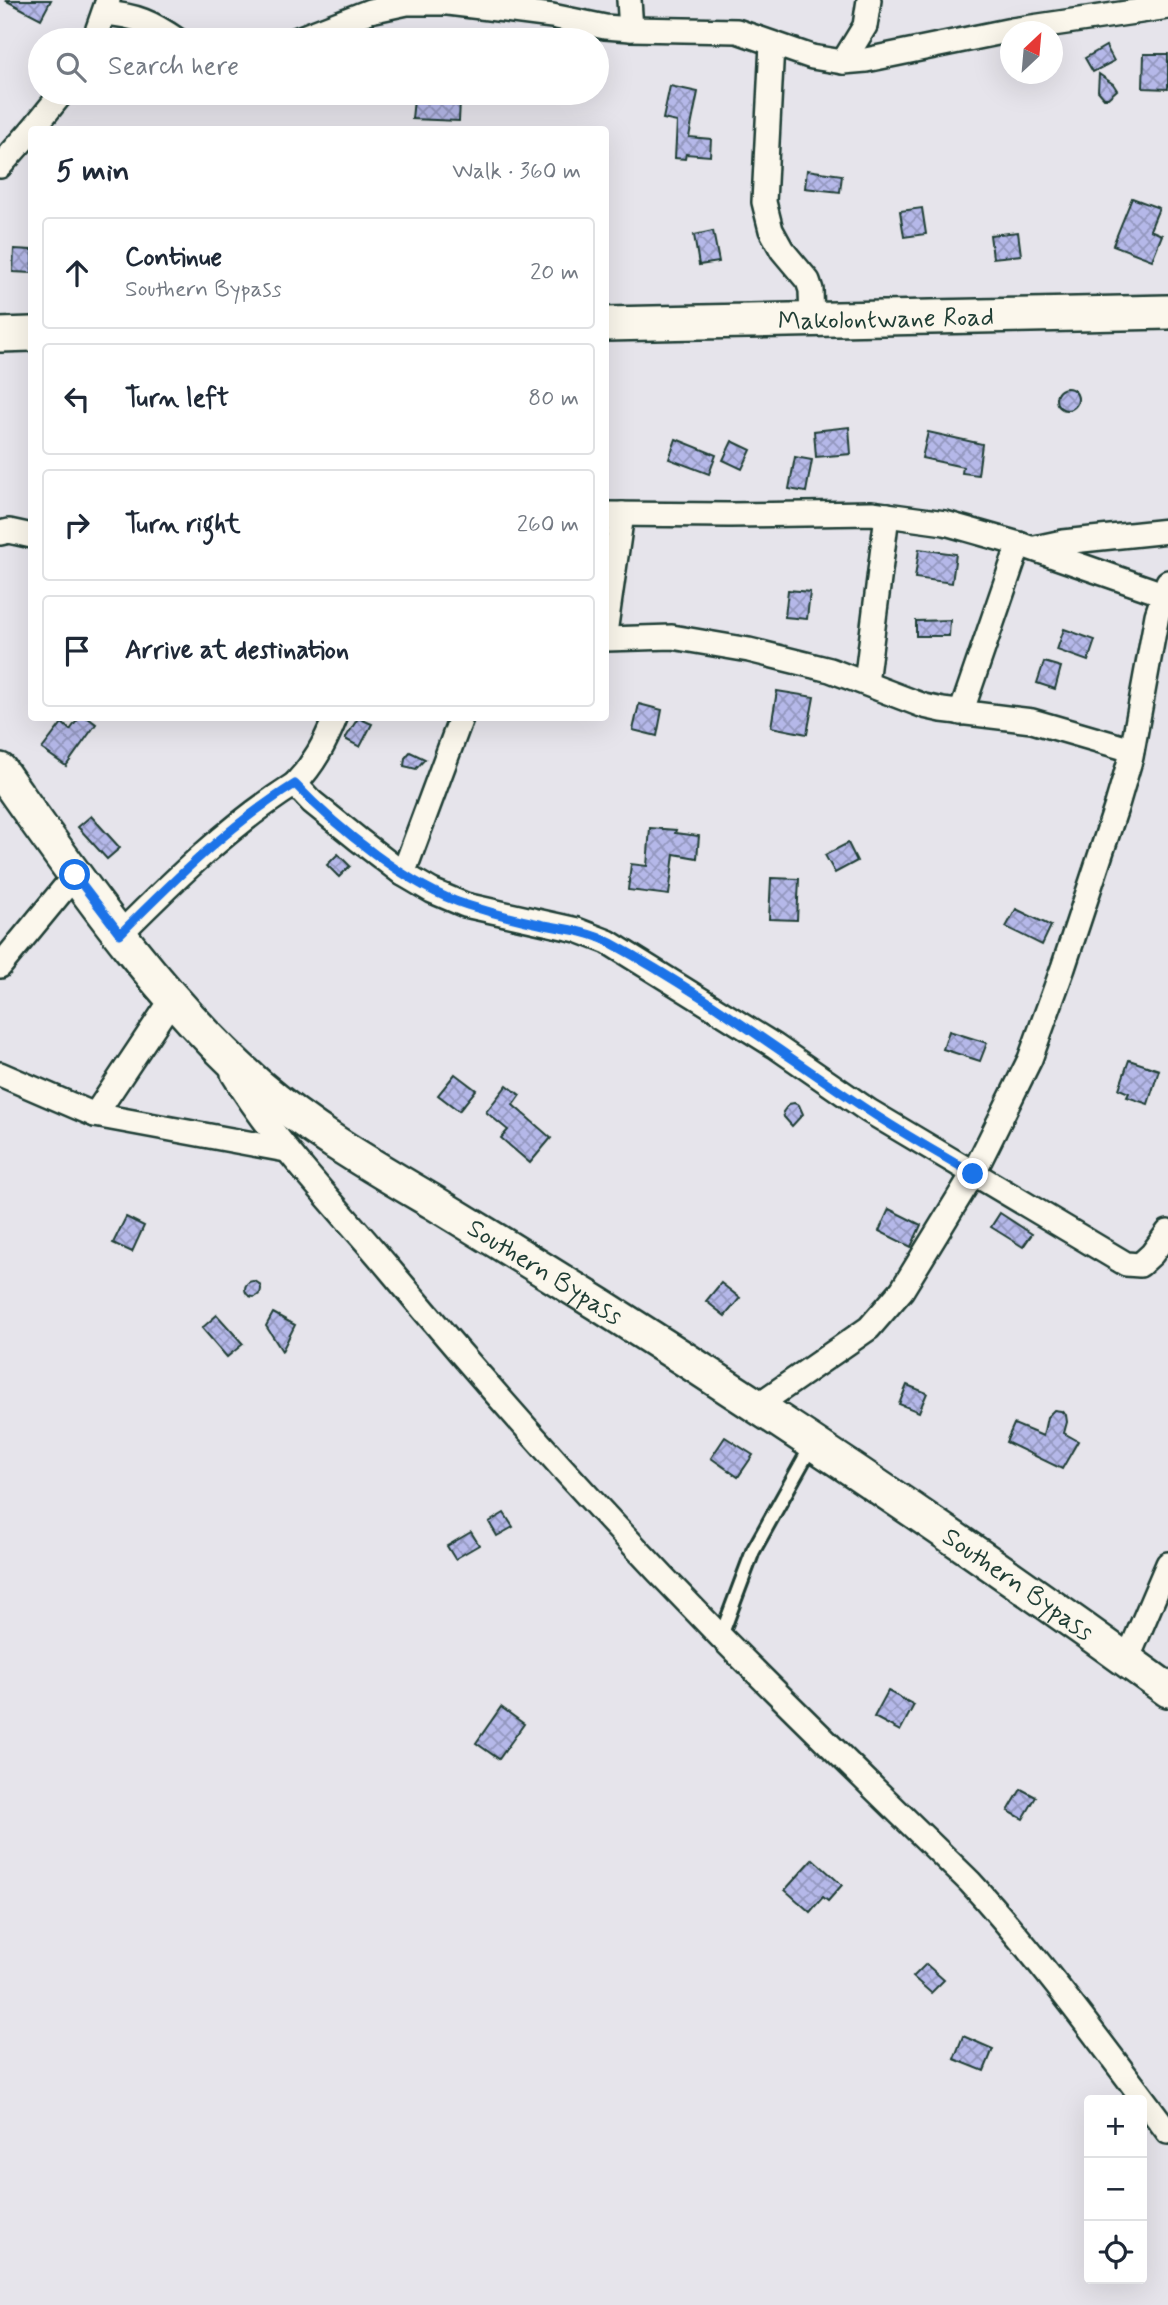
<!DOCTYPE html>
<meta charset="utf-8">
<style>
:root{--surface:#fff;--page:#f2f2f3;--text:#1f2937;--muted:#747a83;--line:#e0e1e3}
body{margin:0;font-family:Mynerve,sans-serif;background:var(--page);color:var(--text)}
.controls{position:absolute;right:21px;bottom:21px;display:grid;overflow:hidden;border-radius:7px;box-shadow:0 7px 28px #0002}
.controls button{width:63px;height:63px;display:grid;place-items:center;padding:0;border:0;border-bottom:2px solid var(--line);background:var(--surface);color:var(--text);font:35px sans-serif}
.compass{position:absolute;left:1000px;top:21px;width:63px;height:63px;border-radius:50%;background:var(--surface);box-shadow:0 7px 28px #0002;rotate:26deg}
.stop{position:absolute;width:21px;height:21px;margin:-16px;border:5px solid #1a73e8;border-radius:50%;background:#fff}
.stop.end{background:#1a73e8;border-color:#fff;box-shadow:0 2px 7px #0008}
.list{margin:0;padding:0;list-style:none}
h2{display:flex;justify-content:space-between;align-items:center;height:91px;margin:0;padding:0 28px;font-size:30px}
h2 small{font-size:23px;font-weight:400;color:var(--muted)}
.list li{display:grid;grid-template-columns:46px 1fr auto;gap:21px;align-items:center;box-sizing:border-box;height:112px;margin:0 14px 14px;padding:0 14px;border:2px solid var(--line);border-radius:7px}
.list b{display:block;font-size:26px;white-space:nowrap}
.list p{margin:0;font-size:23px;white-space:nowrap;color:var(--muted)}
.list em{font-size:23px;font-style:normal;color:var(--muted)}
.icon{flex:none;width:38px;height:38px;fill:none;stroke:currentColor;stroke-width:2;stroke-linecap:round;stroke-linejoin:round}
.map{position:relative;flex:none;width:1168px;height:2305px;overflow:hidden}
.search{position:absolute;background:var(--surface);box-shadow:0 7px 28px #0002;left:28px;top:28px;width:581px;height:77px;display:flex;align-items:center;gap:18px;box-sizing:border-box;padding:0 24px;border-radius:38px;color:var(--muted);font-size:26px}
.panel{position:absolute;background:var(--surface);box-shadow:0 7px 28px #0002;left:28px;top:126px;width:581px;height:595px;border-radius:7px}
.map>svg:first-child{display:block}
</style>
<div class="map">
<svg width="1168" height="2305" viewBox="0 0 1168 2305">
<defs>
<pattern id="building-cross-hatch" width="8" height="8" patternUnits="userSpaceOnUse" patternTransform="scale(1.75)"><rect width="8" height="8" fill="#b5b8e9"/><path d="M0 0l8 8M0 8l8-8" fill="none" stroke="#9397be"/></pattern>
</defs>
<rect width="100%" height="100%" fill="#e6e4eb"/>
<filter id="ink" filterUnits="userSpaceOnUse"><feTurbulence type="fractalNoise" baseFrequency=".0143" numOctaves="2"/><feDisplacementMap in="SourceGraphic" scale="14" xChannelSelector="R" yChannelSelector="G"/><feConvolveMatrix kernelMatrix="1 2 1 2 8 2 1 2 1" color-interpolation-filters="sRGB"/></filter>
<g filter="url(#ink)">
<g fill="url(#building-cross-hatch)" stroke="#1f3d34" stroke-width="2">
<path d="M5 0H51L41 19Z"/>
<path d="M1106 46 1114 61 1093 72 1085 58Z"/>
<path d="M1144 54H1168V89L1143 88Z"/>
<path d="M1099 74 1113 84 1117 90 1108 98H1104L1098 91Z"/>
<path d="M670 86 698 92 689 137 711 139 710 156 686 154 685 159 675 158 677 122 663 119Z"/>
<path d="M414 99 460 101 459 121 412 119Z"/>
<path d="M807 170 842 175 840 192 805 188Z"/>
<path d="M1132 198 1159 208 1150 230 1162 235 1152 260 1113 245Z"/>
<path d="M922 208 926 234 904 237 900 211Z"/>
<path d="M713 231 719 262 699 265 694 235Z"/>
<path d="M1018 232 1021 255 993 258 990 235Z"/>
<path d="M14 249 32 250V273L13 272Z"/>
<circle cx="1067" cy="399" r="11"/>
<path d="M849 427 851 454 816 457 814 431Z"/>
<path d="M928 432 982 444 978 475 962 473 963 467 922 458Z"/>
<path d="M676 439 716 455 709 474 669 459Z"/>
<path d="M732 441 751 450 742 469 723 460Z"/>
<path d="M795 457 812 460 806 492 789 489Z"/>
<path d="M919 549 956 554 952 583 915 578Z"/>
<path d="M788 590 810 592 807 619 785 617Z"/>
<path d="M950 620 949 636H916V621Z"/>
<path d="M1064 629 1095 640 1088 661 1057 650Z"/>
<path d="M1044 662 1061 667 1055 689 1037 683Z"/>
<path d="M777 691 814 697 807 734 771 727Z"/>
<path d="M639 704 662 710 657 736 633 730Z"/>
<path d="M79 718H88L96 724 66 766 42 749 62 723 70 730Z"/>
<path d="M358 718 372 724 360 747 345 739Z"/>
<path d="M410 752 425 759 416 769 404 766 405 758Z"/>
<path d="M91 816 120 848 107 859 78 827Z"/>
<path d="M650 828 676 830 675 833 699 836 697 858 674 854 669 895 628 890 631 864 647 866Z"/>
<path d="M848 843 857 861 835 873 825 855Z"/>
<path d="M338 854 350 866 339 877 327 865Z"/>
<path d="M771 878 799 879 797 920 769 919Z"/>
<path d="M1016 909 1051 926 1042 945 1006 927Z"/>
<path d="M949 1031 987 1043 980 1061 943 1049Z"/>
<path d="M1129 1060 1159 1070 1148 1104 1127 1097 1129 1093 1119 1089Z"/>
<path d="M455 1074 476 1090 459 1111 438 1095Z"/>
<path d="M507 1085 520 1095 513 1105 551 1138 530 1163 501 1138 508 1130 486 1112Z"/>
<path d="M794 1103 799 1105 803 1114 792 1126 784 1117 783 1112 789 1104Z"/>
<path d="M889 1209 921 1225 911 1247 879 1231Z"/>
<path d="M1000 1213 1032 1234 1023 1247 991 1227Z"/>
<path d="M126 1217 144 1226 132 1252 113 1243Z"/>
<circle cx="253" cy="1289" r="8"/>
<path d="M721 1283 740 1298 725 1316 706 1301Z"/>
<path d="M273 1313 295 1325 282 1351 266 1326Z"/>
<path d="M217 1315 243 1344 227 1357 202 1328Z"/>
<path d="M907 1385 927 1393 919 1412 899 1404Z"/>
<path d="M1054 1410 1061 1411 1066 1415 1067 1422 1064 1433 1078 1441 1062 1469 1006 1442 1014 1424 1043 1436 1047 1417Z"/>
<path d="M725 1437 753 1455 738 1477 711 1458Z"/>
<path d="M504 1513 513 1527 497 1536 489 1522Z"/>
<path d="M471 1532 479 1545 455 1559 447 1546Z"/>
<path d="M888 1691 914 1705 900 1731 874 1717Z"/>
<path d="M501 1707 524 1724 499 1759 476 1743Z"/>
<path d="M1021 1789 1036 1797 1023 1819 1008 1811Z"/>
<path d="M813 1859 842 1885 828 1901 823 1897 810 1912 785 1890Z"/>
<path d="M926 1964 944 1980 931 1993 913 1977Z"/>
<path d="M963 2036 993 2049 984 2071 954 2059Z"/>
</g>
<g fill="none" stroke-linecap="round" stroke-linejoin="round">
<g stroke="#1f3d34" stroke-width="18">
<path id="lane" d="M721 1636 753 1551 812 1445"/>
</g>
<g stroke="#1f3d34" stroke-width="28">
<g id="street">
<path d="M629 0 631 29"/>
<path d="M105 13C137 16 151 22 177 40"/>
<path d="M94 40 108 0"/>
<path d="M295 40 370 11 407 3H448L552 16 605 27 631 29 737 31 812 57 843 62 866 60 1012 30 1168 7"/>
<path d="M772 44 764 202 771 230 782 250 808 281 811 290 812 321"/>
<path d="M843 62 865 26 869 0"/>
<path d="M32 130 62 93"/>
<path d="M0 166 32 130"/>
<path d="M606 514 729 515 872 513 945 523 1019 544 1163 594"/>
<path d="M0 533 9 531 32 536"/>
<path d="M1035 548 1063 542 1168 531"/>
<path d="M606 626 622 514"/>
<path d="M606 639 672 637 749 650 830 670 924 706 942 710 1032 721 1132 750"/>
<path d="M866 683 887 515"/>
<path d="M961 713 1019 544"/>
<path d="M295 784C314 764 325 743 335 718"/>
<path d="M403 874 461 718"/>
<path d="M120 934C174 880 230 825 295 784L312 802 359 840 403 874 432 891 465 905 577 930 608 942 775 1046 869 1111 1126 1264 1140 1265 1152 1254 1168 1232"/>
<path d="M0 966 75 875"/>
<path d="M0 1074 95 1115 286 1150"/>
<path d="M233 1074C277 1146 337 1206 391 1271 495 1396 605 1518 719 1635 801 1718 886 1800 970 1882 1042 1961 1104 2047 1168 2132"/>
<path d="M95 1115 173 998"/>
<path d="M758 1405 869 1328 902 1290 973 1174 989 1142 1030 1059 1063 968 1116 808 1131 757 1157 615 1168 582"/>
<path d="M1127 1660 1168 1564"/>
</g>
</g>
<g stroke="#1f3d34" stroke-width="38">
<g id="secondary">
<path id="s1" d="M606 324 1168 312"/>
<path d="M0 335 32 334"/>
<path id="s2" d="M0 770C78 880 156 995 258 1085 311 1131 372 1166 433 1202 489 1236 544 1270 600 1305 793 1427 983 1555 1168 1690"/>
</g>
</g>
<use href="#lane" stroke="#fbf7ec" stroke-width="12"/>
<use href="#street" stroke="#fbf7ec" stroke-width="23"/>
<use href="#secondary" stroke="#fbf7ec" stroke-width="33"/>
</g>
</g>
<g fill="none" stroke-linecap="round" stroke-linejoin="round" filter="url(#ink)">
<path stroke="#1a73e8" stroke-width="9" d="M75 875 120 934C174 880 230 824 295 784 337 828 409 887 467 905 492 913 519 920 544 925 567 929 590 932 611 943 701 992 783 1054 869 1111 902 1133 938 1153 973 1174"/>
</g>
<g text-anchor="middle" stroke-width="5" stroke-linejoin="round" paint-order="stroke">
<g font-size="26" fill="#1f3d34" stroke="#fbf7ec">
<text dy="9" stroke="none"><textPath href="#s1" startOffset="280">Makolontwane Road</textPath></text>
<text dy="9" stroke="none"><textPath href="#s2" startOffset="751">Southern Bypass</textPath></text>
<text dy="9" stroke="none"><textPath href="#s2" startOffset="1318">Southern Bypass</textPath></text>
</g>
</g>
</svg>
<div class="controls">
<button>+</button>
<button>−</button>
<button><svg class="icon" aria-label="locate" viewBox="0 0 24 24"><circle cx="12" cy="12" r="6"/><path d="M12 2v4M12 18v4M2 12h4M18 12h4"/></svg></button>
</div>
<svg class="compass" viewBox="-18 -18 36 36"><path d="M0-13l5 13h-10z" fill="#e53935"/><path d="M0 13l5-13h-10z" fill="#747a83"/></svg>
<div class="stop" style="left:75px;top:875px"></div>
<div class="stop end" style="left:973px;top:1174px"></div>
<div class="search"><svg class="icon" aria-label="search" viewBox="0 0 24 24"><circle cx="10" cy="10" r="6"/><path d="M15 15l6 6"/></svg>Search here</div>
<section class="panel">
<h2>5 min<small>Walk · 360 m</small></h2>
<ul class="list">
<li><svg class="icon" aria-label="ahead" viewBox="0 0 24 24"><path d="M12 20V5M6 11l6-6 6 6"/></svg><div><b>Continue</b><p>Southern Bypass</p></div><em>20 m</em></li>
<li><svg class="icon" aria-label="left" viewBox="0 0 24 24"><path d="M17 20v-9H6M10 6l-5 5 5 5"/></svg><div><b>Turn left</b></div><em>80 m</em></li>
<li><svg class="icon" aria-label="right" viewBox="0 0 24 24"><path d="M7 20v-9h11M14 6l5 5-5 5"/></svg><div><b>Turn right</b></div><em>260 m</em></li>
<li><svg class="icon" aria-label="arrive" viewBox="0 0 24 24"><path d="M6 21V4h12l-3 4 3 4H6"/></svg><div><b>Arrive at destination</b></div></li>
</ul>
</section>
</div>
